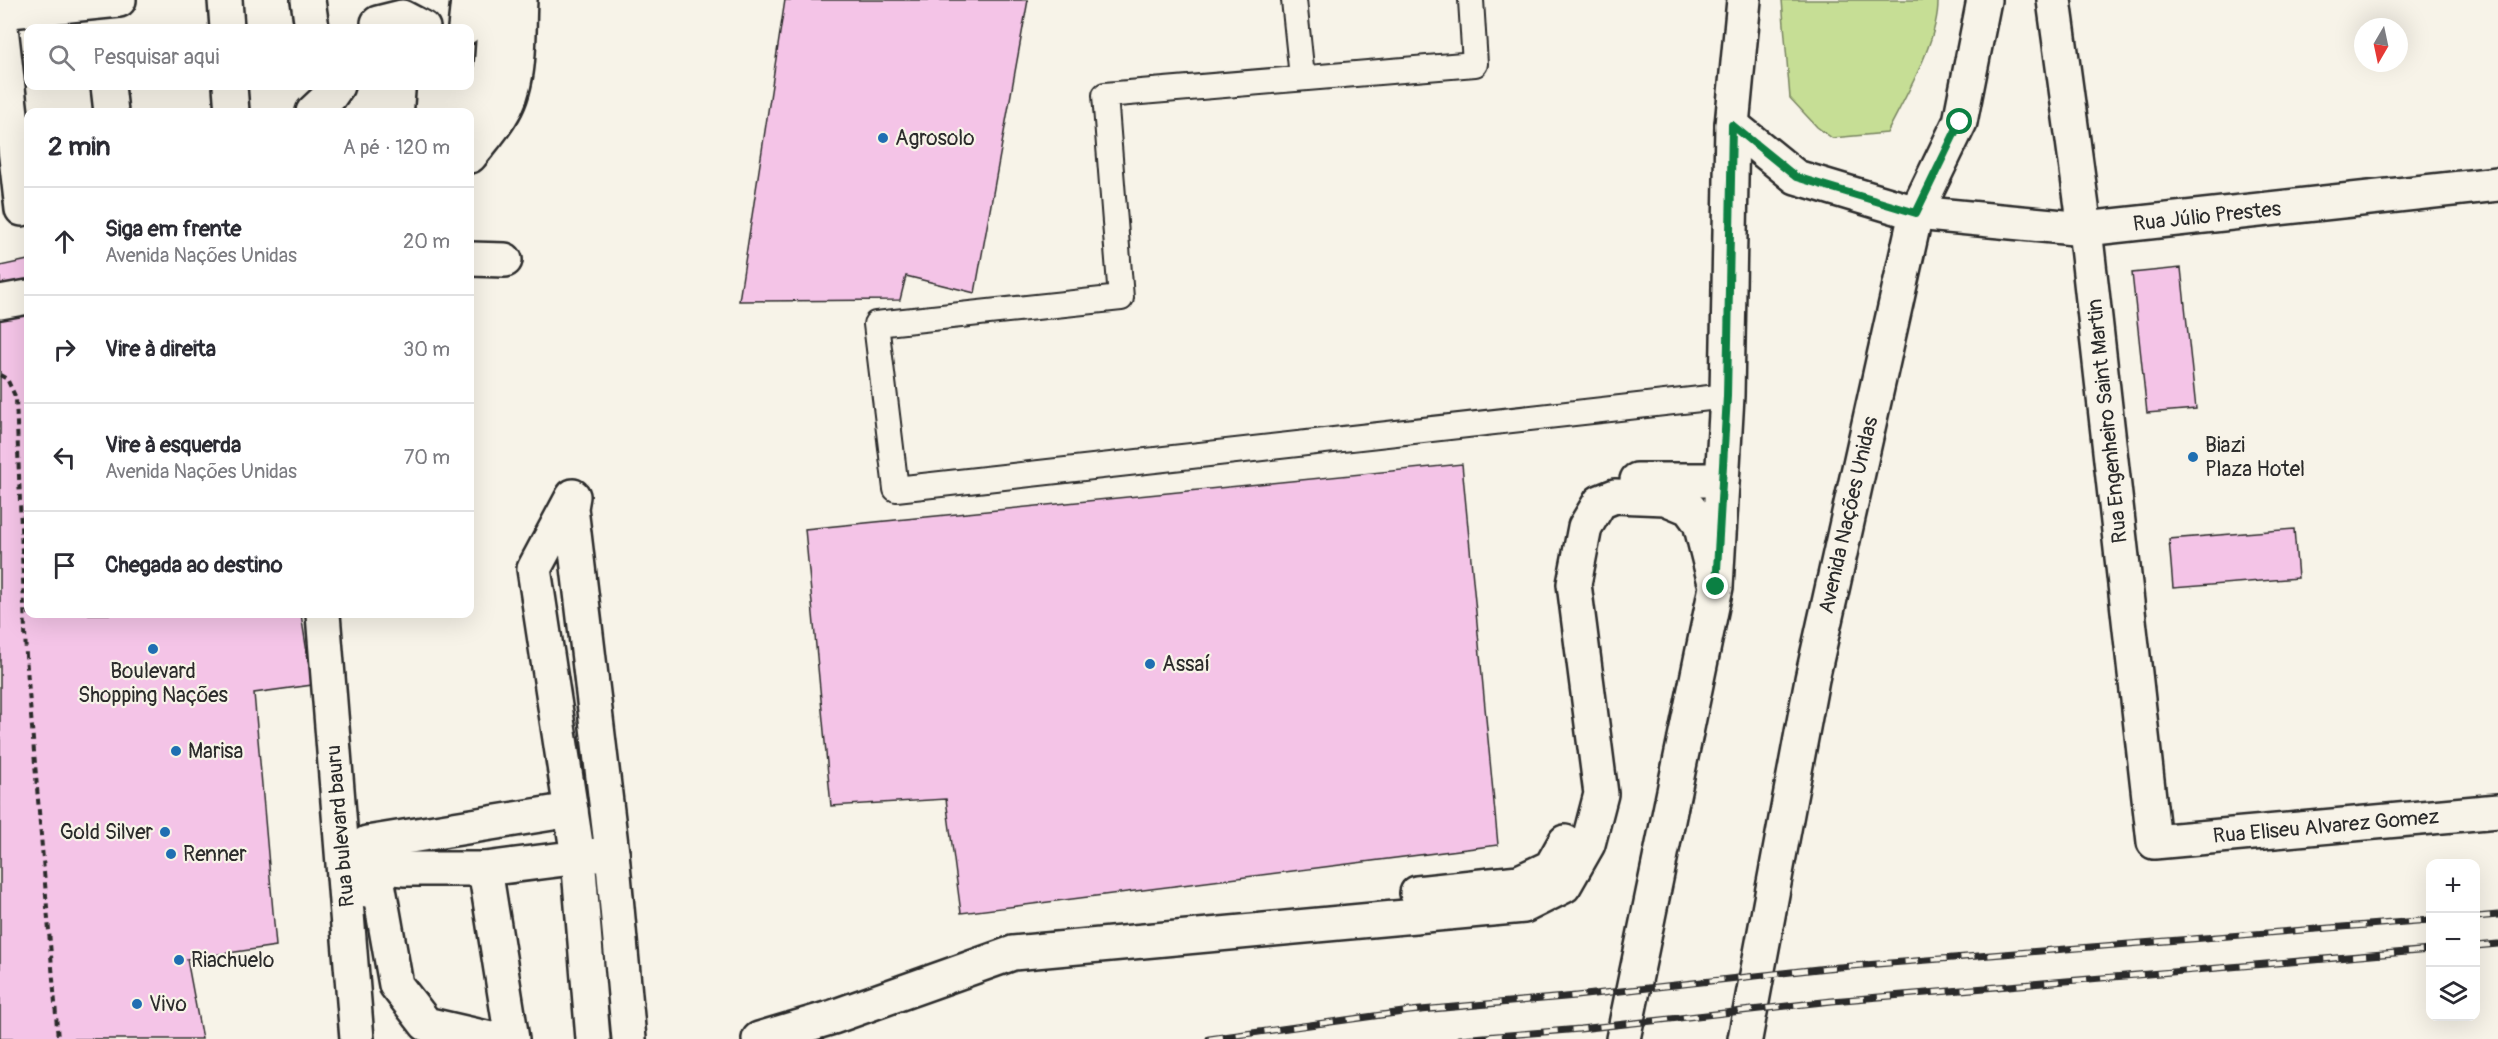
<!DOCTYPE html>
<html lang="pt">
<meta charset="utf-8">
<style>
:root{--surface:#fff;--page:#f7f7f7;--text:#2b2b33;--muted:#7c7c81;--line:#e1e1e2}
body{margin:0;font-family:Pangolin,sans-serif;background:var(--page);color:var(--text)}
.controls{position:absolute;right:18px;bottom:18px;display:grid;overflow:hidden;border-radius:12px;box-shadow:0 6px 24px #0002}
.controls button{width:54px;height:54px;display:grid;place-items:center;padding:0;border:0;border-bottom:2px solid var(--line);background:var(--surface);color:var(--text);font:30px sans-serif}
.compass{position:absolute;left:2354px;top:18px;width:54px;height:54px;border-radius:50%;background:var(--surface);box-shadow:0 6px 24px #0002;rotate:189deg}
.stop{position:absolute;width:18px;height:18px;margin:-14px;border:4px solid #0b8043;border-radius:50%;background:#fff}
.stop.end{background:#0b8043;border-color:#fff;box-shadow:0 2px 6px #0008}
.list{margin:0;padding:0;list-style:none}
h2{display:flex;justify-content:space-between;align-items:center;height:78px;margin:0;padding:0 24px;font-size:26px}
h2 small{font-size:20px;font-weight:400;color:var(--muted)}
.list li{display:grid;grid-template-columns:39px 1fr auto;gap:18px;align-items:center;box-sizing:border-box;height:108px;padding:0 24px;border-top:2px solid var(--line)}
.list b{display:block;font-size:22px;white-space:nowrap}
.list p{margin:0;font-size:20px;white-space:nowrap;color:var(--muted)}
.list em{font-size:20px;font-style:normal;color:var(--muted)}
.icon{flex:none;width:33px;height:33px;fill:none;stroke:currentColor;stroke-width:2;stroke-linecap:round;stroke-linejoin:round}
.map{position:relative;flex:none;width:2498px;height:1039px;overflow:hidden}
.search{position:absolute;background:var(--surface);box-shadow:0 6px 24px #0002;left:24px;top:24px;width:450px;height:66px;display:flex;align-items:center;gap:15px;box-sizing:border-box;padding:0 21px;border-radius:12px;color:var(--muted);font-size:22px}
.panel{position:absolute;background:var(--surface);box-shadow:0 6px 24px #0002;left:24px;top:108px;width:450px;height:510px;border-radius:12px}
.map>svg:first-child{display:block}
</style>
<div class="map">
<svg width="2498" height="1039" viewBox="0 0 2498 1039">
<rect width="100%" height="100%" fill="#f7f3e8"/>
<filter id="ink" filterUnits="userSpaceOnUse"><feTurbulence type="fractalNoise" baseFrequency=".0167" numOctaves="2"/><feDisplacementMap in="SourceGraphic" scale="12" xChannelSelector="R" yChannelSelector="G"/><feConvolveMatrix kernelMatrix="1 2 1 2 8 2 1 2 1" color-interpolation-filters="sRGB"/></filter>
<g filter="url(#ink)">
<path fill="#c6de95" stroke="#788460" stroke-width="1.5" d="M1782 0H1938C1939 40 1905 97 1887 133L1832 138 1817 127 1790 98Z"/>
<g fill="#f4c4e7" stroke="#2b2b2b" stroke-width="1.5">
<path d="M785 0H1028L975 293 906 276 900 300 739 301Z"/>
<path d="M28 260V614H301L312 685 254 693 276 946 187 959 202 1039H0V266Z"/>
<path d="M2181 268 2196 409 2147 413 2132 273Z"/>
<path d="M1462 464 1498 845 961 913 946 799 831 806 805 529Z"/>
<path d="M2294 529 2298 578 2173 588 2169 539Z"/>
</g>
<g fill="none" stroke-linecap="round" stroke-linejoin="round">
<g stroke="#2b2b2b" stroke-width="28">
<g id="lane">
<path d="M1294 0 1302 77"/>
<path d="M1471 0 1475 64 1105 95 1121 298 876 324 896 489 1727 396"/>
</g>
</g>
<g stroke="#2b2b2b" stroke-width="38">
<g id="street">
<path d="M225 0 227 28"/>
<path d="M308 0 312 28"/>
<path d="M2054 0 2085 229 2154 842 2498 811"/>
<path d="M0 12 119 0"/>
<path d="M0 19 22 209"/>
<path d="M378 23 402 17 423 28"/>
<path d="M465 28 468 0"/>
<path d="M108 86 111 112"/>
<path d="M230 86 232 112"/>
<path d="M461 86 463 112"/>
<path d="M313 112 330 96 337 86"/>
<path d="M432 112 434 86"/>
<path d="M478 126C493 85 493 43 495 0"/>
<path d="M470 156C480 143 492 130 501 115 522 84 518 36 520 0"/>
<path d="M470 259 505 260"/>
<path d="M0 302 28 297"/>
<path d="M1637 480H1722"/>
<path d="M323 614 357 1039"/>
<path d="M612 853 629 1039"/>
<path d="M485 869 512 1039"/>
<path d="M367 890V843L571 810"/>
<path d="M1417 893 1519 882 1551 867 1565 842"/>
<path d="M491 1039 426 1024 396 985 375 866 405 869H485L612 853 571 508 573 496 534 569 578 857 593 1039"/>
<path d="M759 1039 833 1017 1013 953 1524 906 1564 886 1588 844 1601 794 1574 584 1585 527 1600 502 1615 496 1665 498 1689 508 1700 523 1714 579"/>
</g>
</g>
<g stroke="#2b2b2b" stroke-width="38">
<g id="secondary">
<path d="M1732 125 1796 177 1916 213 2085 229 2498 184"/>
<path d="M1623 1039 1716 587 1727 396 1732 125 1744 0"/>
<path d="M1745 1039 1812 679 1916 213 1960 122 1984 0"/>
</g>
</g>
<path stroke="#2b2b2b" stroke-width="4" stroke-dasharray="6 4.5" stroke-linecap="butt" d="M0 375 7 379 16 398 26 656 58 1039"/>
<use href="#lane" stroke="#f7f3e8" stroke-width="24"/>
<use href="#street" stroke="#f7f3e8" stroke-width="33"/>
<use href="#secondary" stroke="#f7f3e8" stroke-width="33"/>
<g stroke="#2b2b2b" stroke-width="7">
<g id="rail">
<path d="M2476 917 2498 915"/>
<path d="M2476 946 2498 944"/>
<path d="M1209 1039 1410 1011 1576 996 1827 968 2430 920"/>
<path d="M1460 1039 1580 1029 1832 1001 2430 950"/>
</g>
</g>
<use href="#rail" stroke="#f7f3e8" stroke-width="4.5" stroke-dasharray="14" stroke-linecap="butt"/>
</g>
</g>
<g fill="none" stroke-linecap="round" stroke-linejoin="round" filter="url(#ink)">
<path stroke="#0b8043" stroke-width="8" d="M1716 587 1727 396 1732 125 1796 177 1916 213 1960 122"/>
</g>
<g fill="#1f6fb2" stroke="#f7f3e8" stroke-width="2">
<circle cx="883" cy="138" r="6"/>
<circle cx="2193" cy="457" r="6"/>
<circle cx="153" cy="649" r="6"/>
<circle cx="1150" cy="664" r="6"/>
<circle cx="176" cy="751" r="6"/>
<circle cx="165" cy="832" r="6"/>
<circle cx="171" cy="854" r="6"/>
<circle cx="179" cy="960" r="6"/>
<circle cx="137" cy="1004" r="6"/>
</g>
<g text-anchor="middle" stroke-width="4.5" stroke-linejoin="round" paint-order="stroke">
<g font-size="21" fill="#2b2b2b" stroke="#f7f3e8" text-anchor="start">
<text x="895" y="145">Agrosolo</text>
<text x="2205" y="452">Biazi<tspan x="2205" dy="24">Plaza Hotel</tspan></text>
<text x="1162" y="671">Assaí</text>
<text x="153" y="678" text-anchor="middle">Boulevard<tspan x="153" dy="24">Shopping Nações</tspan></text>
<text x="188" y="758">Marisa</text>
<text x="153" y="839" text-anchor="end">Gold Silver</text>
<text x="183" y="861">Renner</text>
<text x="191" y="967">Riachuelo</text>
<text x="149" y="1011">Vivo</text>
</g>
<g font-size="21" fill="#2b2b2b" stroke="#f7f3e8">
<text transform="translate(2207 216) rotate(-6)" y="7">Rua Júlio Prestes</text>
<text transform="translate(2107 421) rotate(-96)" y="7">Rua Engenheiro Saint Martin</text>
<text transform="translate(1848 515) rotate(-77)" y="7">Avenida Nações Unidas</text>
<text transform="translate(340 826) rotate(-95)" y="7">Rua bulevard bauru</text>
<text transform="translate(2326 826) rotate(-5)" y="7">Rua Eliseu Alvarez Gomez</text>
</g>
</g>
</svg>
<div class="controls">
<button>+</button>
<button>−</button>
<button><svg class="icon" aria-label="layers" viewBox="0 0 24 24"><path d="M12 4l9 5-9 5-9-5zM3 14l9 5 9-5"/></svg></button>
</div>
<svg class="compass" viewBox="-18 -18 36 36"><path d="M0-13l5 13h-10z" fill="#e53935"/><path d="M0 13l5-13h-10z" fill="#7c7c81"/></svg>
<div class="stop" style="left:1960px;top:122px"></div>
<div class="stop end" style="left:1716px;top:587px"></div>
<div class="search"><svg class="icon" aria-label="search" viewBox="0 0 24 24"><circle cx="10" cy="10" r="6"/><path d="M15 15l6 6"/></svg>Pesquisar aqui</div>
<section class="panel">
<h2>2 min<small>A pé · 120 m</small></h2>
<ul class="list">
<li><svg class="icon" aria-label="ahead" viewBox="0 0 24 24"><path d="M12 20V5M6 11l6-6 6 6"/></svg><div><b>Siga em frente</b><p>Avenida Nações Unidas</p></div><em>20 m</em></li>
<li><svg class="icon" aria-label="right" viewBox="0 0 24 24"><path d="M7 20v-9h11M14 6l5 5-5 5"/></svg><div><b>Vire à direita</b></div><em>30 m</em></li>
<li><svg class="icon" aria-label="left" viewBox="0 0 24 24"><path d="M17 20v-9H6M10 6l-5 5 5 5"/></svg><div><b>Vire à esquerda</b><p>Avenida Nações Unidas</p></div><em>70 m</em></li>
<li><svg class="icon" aria-label="arrive" viewBox="0 0 24 24"><path d="M6 21V4h12l-3 4 3 4H6"/></svg><div><b>Chegada ao destino</b></div></li>
</ul>
</section>
</div>
